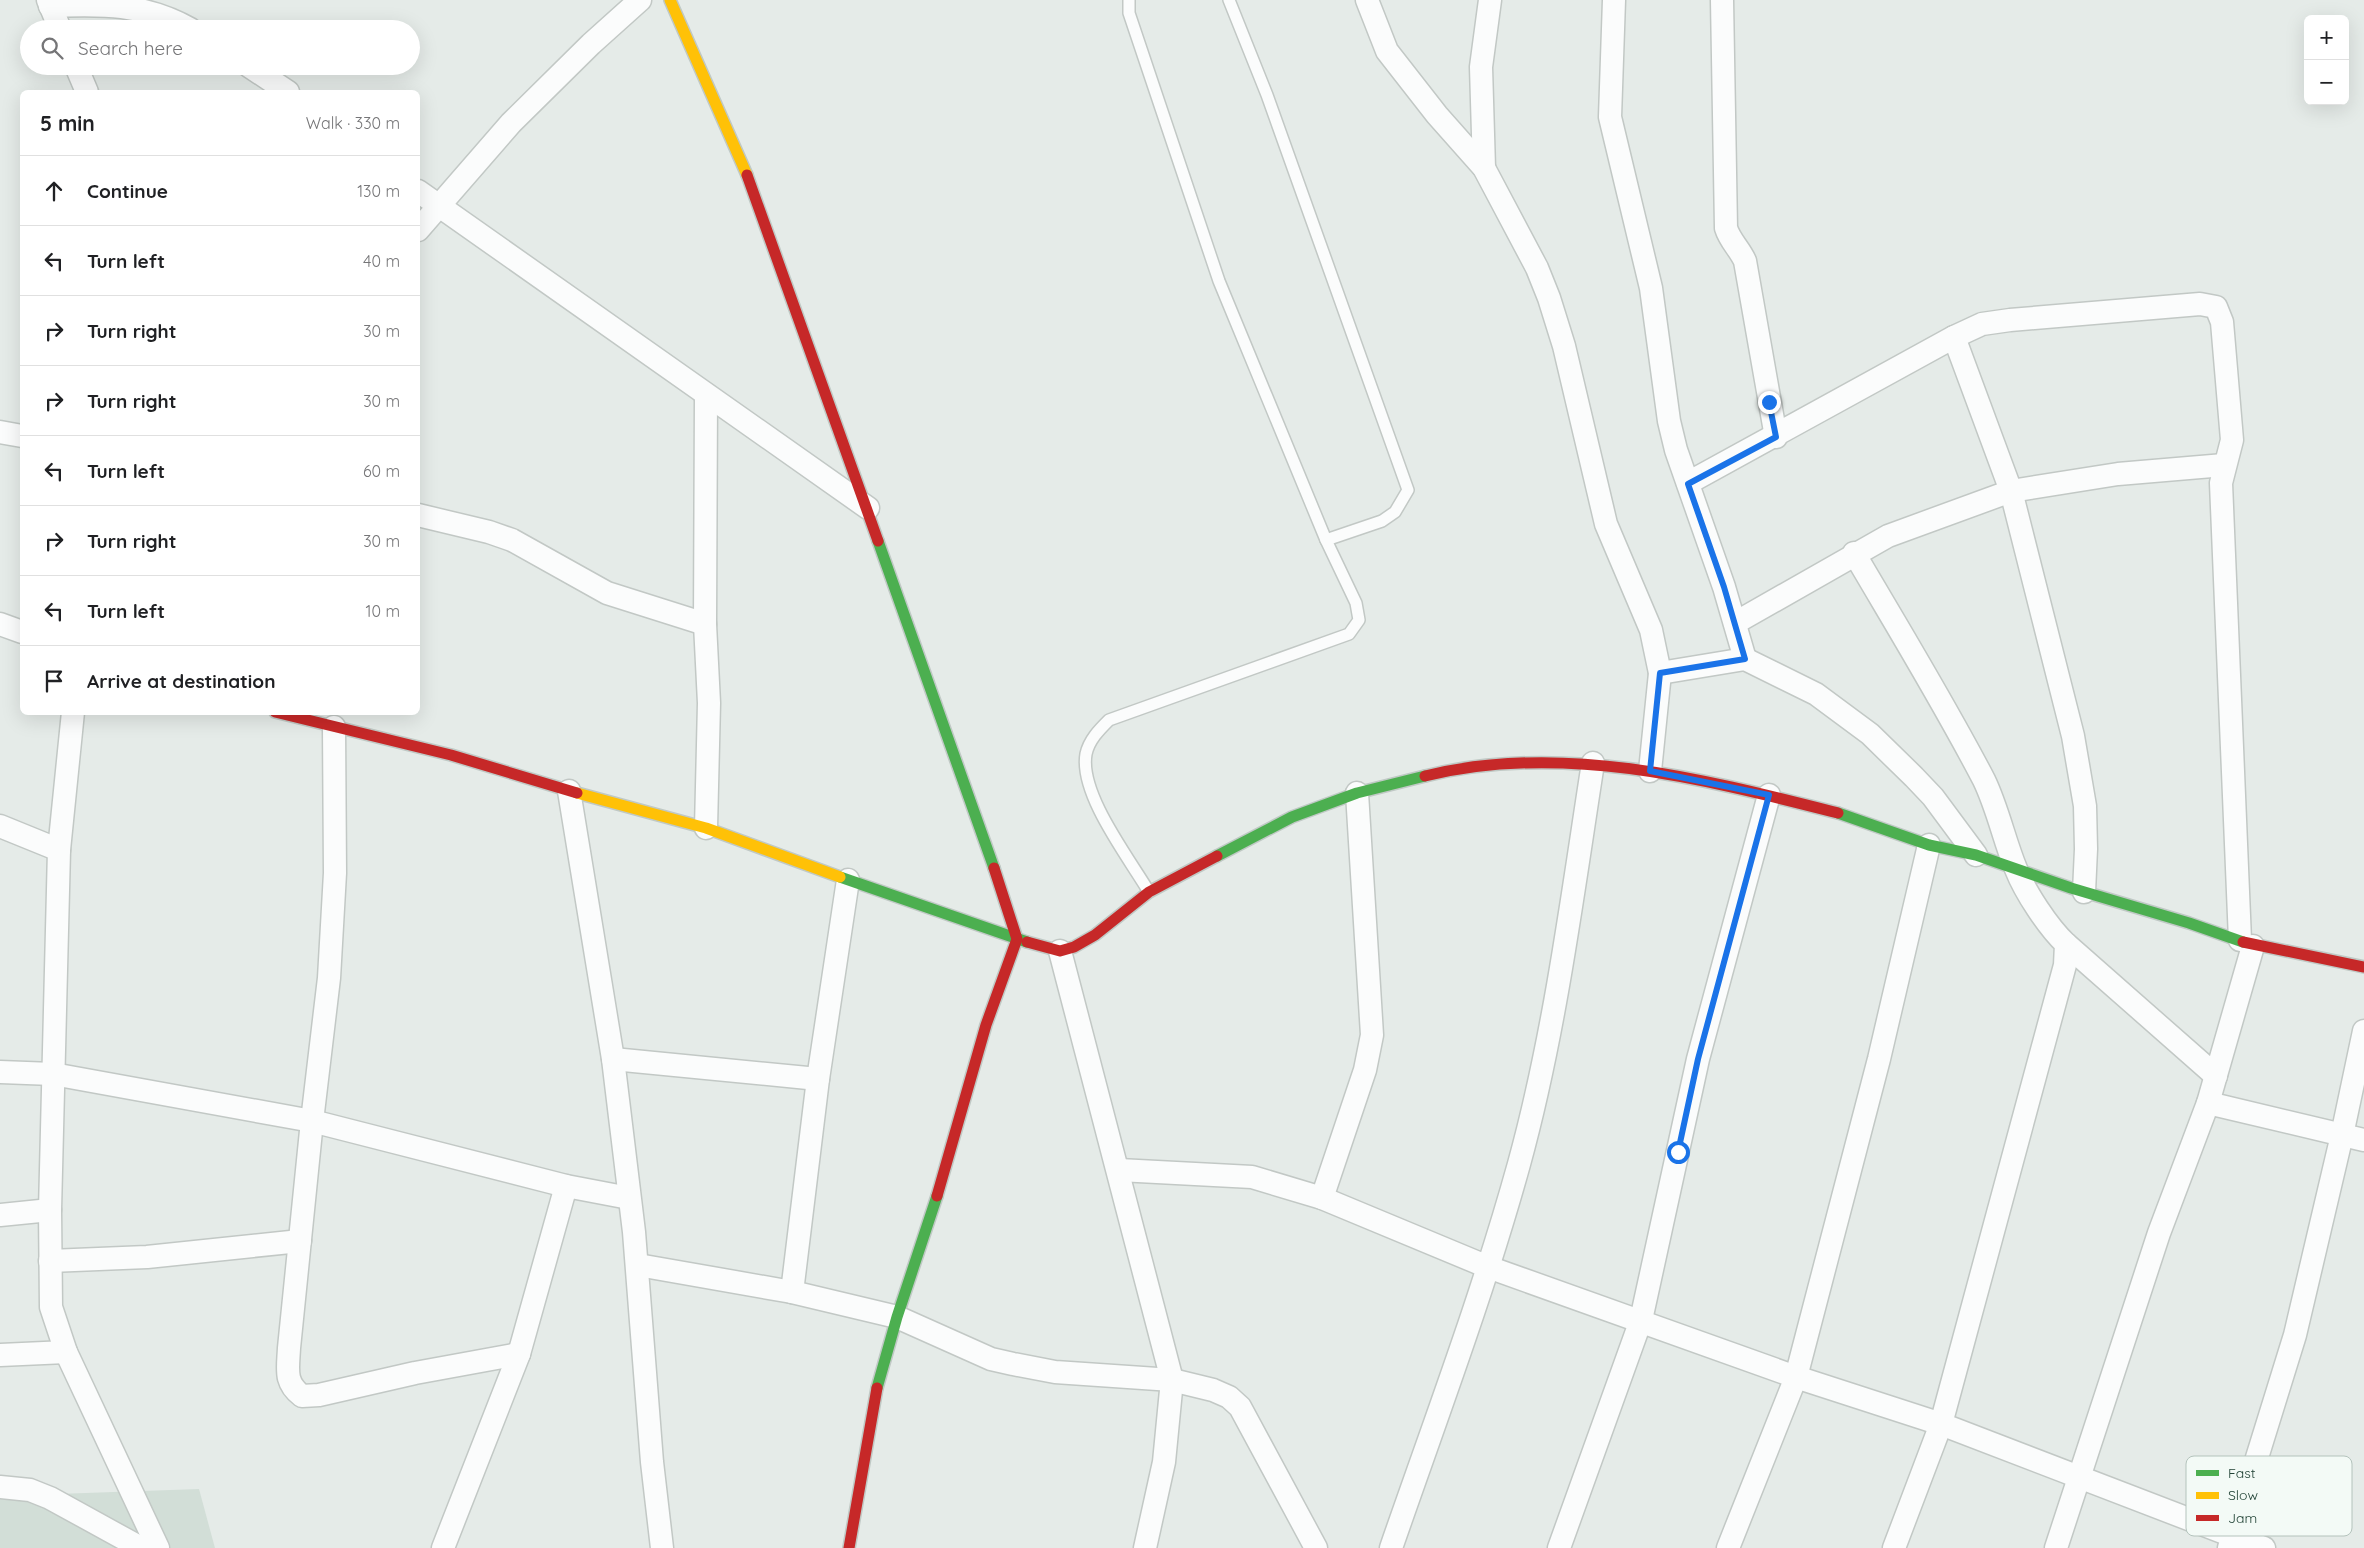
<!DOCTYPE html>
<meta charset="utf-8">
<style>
:root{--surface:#fff;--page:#f6f6f6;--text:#202124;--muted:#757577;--line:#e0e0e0}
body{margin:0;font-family:Quicksand,sans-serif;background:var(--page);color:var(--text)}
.controls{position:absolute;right:15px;top:15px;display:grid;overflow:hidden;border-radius:8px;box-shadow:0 5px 20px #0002}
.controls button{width:45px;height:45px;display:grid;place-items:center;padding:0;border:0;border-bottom:1px solid var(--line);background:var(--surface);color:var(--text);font:25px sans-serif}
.stop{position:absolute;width:15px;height:15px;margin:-11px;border:4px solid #1a73e8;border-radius:50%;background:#fff}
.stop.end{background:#1a73e8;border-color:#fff;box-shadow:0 1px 5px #0008}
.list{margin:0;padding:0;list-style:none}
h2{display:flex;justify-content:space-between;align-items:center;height:65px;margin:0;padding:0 20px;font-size:21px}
h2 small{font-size:16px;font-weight:400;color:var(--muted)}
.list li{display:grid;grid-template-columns:32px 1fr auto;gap:15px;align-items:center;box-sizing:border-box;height:70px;padding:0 20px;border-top:1px solid var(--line)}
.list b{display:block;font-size:19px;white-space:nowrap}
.list em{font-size:16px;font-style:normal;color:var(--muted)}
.icon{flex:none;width:28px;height:28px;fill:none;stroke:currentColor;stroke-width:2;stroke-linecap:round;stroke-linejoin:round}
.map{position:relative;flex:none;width:2364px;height:1548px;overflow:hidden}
.search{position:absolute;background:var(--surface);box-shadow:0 5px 20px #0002;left:20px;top:20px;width:400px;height:55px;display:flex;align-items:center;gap:12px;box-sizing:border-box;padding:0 18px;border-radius:28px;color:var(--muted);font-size:19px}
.panel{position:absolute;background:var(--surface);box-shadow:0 5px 20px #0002;left:20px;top:90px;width:400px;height:625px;border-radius:8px}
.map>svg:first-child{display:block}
</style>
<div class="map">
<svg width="2364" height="1548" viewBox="0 0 2364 1548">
<rect width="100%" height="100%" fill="#e5ebe8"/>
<path fill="#d2ded7" d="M199 1489 215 1548H0V1496Z"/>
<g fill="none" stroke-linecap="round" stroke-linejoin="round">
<g stroke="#c2c8c5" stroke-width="14">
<g id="lane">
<path d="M1129 0V13L1219 281 1326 540 1356 603 1359 620 1349 634 1109 720C1099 730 1089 740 1086 754 1079 794 1129 858 1149 892"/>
<path d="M1229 0 1267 95 1408 490 1395 512 1382 521 1326 540"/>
</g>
</g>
<g stroke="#c2c8c5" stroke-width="25">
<g id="street">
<path d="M48 0 60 29"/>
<path d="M1367 0 1387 51 1437 115 1484 168 1537 268 1549 298 1564 346 1606 524 1651 630 1660 673 1650 771"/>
<path d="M1614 0 1610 117 1651 288 1669 421 1676 450 1724 587 1745 659"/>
<path d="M1722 0 1726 228C1730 241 1739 248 1745 261L1776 437"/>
<path d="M50 6C101 4 144 3 190 29"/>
<path d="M76 66 87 92"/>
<path d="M249 66 288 92"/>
<path d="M1484 168 1481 67 1490 0"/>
<path d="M418 191 868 508"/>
<path d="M418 230 511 123 591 44 640 0"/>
<path d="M1954 337 2011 491 2073 736 2085 806 2086 849 2084 892"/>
<path d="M706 396 705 624 709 703 706 828"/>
<path d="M0 432 22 436"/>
<path d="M1688 483 1954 337 1982 324 2010 320 2200 304 2216 307 2222 322 2232 440 2221 483 2240 940"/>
<path d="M418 515 489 532 512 540 607 593 705 624"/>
<path d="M1854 553C1898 628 1944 703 1984 780 1998 809 2004 840 2016 869 2025 892 2048 927 2066 944L2065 965 1941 1424 1894 1548"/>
<path d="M1735 623 1888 536 2011 491 2118 474 2224 465"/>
<path d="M0 624 22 632"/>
<path d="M1660 673 1745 659 1816 694 1870 734 1914 777 1933 797 1976 855"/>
<path d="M73 712 59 850 50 1210 51 1307 66 1352 158 1548"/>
<path d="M334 727 335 873 329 978 312 1121 289 1348C288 1370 284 1382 302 1396L319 1395 415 1373 519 1354"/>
<path d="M569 791 613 1059 634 1232 652 1462 662 1548"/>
<path d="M0 826 59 850"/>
<path d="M2066 944 2216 1076"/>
<path d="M1060 951 1172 1380 1164 1462 1145 1548"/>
<path d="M613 1059 818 1079"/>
<path d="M0 1072 53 1074 312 1121 566 1186 629 1198"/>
<path d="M2208 1103 2364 1140"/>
<path d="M1119 1170 1252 1177 1322 1198 1488 1267 1796 1377 1941 1424 2264 1548"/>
<path d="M1322 1198 1365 1070 1372 1035 1357 793"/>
<path d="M0 1215 50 1210"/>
<path d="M50 1261 147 1257 300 1241"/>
<path d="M638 1265 792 1292 897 1317 991 1359 1013 1364 1055 1372 1172 1380 1213 1390 1229 1397 1240 1407 1316 1548"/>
<path d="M792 1292 818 1079 848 880"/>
<path d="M0 1355 66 1352"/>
<path d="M0 1487 30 1490 50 1498 141 1548"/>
<path d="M443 1548 519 1354 566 1186"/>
<path d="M1391 1548C1435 1421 1483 1294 1519 1164 1555 1033 1572 897 1593 763"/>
<path d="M1559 1548 1641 1320 1698 1059 1769 795"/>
<path d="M1728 1548 1796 1377 1879 1059 1929 845"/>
<path d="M2056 1548 2159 1233 2208 1103 2253 946"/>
<path d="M2229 1548 2295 1335 2342 1135 2364 1031"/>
</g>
</g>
<g stroke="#c0c9c5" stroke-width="14">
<g id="fast">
<path d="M878 541 994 868"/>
<path d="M1838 813 1929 845 1976 855 2071 888 2189 923 2243 942"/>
<path d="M1217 856 1292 817 1357 793 1425 776"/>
<path d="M840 877 1027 942"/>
<path d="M877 1388 897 1317 937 1196"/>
</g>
</g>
<g stroke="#c0c9c5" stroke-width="14">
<g id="slow">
<path d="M670 0 747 175"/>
<path d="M577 793 706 828 840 877"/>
</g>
</g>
<g stroke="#c0c9c5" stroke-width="14">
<g id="jam">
<path d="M747 175 878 541"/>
<path d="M275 712 451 755 577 793"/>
<path d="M1425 776C1562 742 1704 779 1838 813"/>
<path d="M1027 942 1060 951 1074 947 1095 935 1149 892 1217 856"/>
<path d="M2243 942 2364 967"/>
<path d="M937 1196 986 1025 1017 939 994 868"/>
<path d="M849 1548 877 1388"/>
</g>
</g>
<use href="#lane" stroke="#fbfcfc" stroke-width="11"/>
<use href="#street" stroke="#fbfcfc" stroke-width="22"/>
<use href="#fast" stroke="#4caf50" stroke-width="11"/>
<use href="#slow" stroke="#ffc107" stroke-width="11"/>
<use href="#jam" stroke="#c62828" stroke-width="11"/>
</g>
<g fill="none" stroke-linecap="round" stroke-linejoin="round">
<path stroke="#1a73e8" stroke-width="6" d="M1678 1152 1698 1059 1769 795 1650 771 1660 673 1745 659 1724 587 1688 484 1776 437 1769 402"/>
</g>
<rect x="2186" y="1456" width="166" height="80" rx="8" fill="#f3faf6" stroke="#b4c3bc" stroke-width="1"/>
<rect x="2196" y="1470" width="23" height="6" fill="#4caf50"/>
<rect x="2196" y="1492" width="23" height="7" fill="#ffc107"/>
<rect x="2196" y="1515" width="23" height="6" fill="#c62828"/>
<g font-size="14" fill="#204235">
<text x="2228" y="1478">Fast</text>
<text x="2228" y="1500">Slow</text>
<text x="2228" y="1523">Jam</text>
</g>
</svg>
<div class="controls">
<button>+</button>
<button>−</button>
</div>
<div class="stop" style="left:1678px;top:1152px"></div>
<div class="stop end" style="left:1769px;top:402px"></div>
<div class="search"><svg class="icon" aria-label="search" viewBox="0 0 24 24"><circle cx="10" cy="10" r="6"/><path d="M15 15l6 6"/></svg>Search here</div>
<section class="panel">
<h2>5 min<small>Walk · 330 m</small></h2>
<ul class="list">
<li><svg class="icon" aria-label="ahead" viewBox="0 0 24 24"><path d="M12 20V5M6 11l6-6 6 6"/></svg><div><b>Continue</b></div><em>130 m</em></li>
<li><svg class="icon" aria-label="left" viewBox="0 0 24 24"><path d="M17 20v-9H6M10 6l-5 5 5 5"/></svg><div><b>Turn left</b></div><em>40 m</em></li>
<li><svg class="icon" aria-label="right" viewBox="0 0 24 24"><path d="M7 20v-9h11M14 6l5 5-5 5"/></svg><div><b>Turn right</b></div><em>30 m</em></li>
<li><svg class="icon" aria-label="right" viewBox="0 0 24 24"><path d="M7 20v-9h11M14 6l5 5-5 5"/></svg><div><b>Turn right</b></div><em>30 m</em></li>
<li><svg class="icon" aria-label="left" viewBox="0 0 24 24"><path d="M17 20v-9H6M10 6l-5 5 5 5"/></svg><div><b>Turn left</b></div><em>60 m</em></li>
<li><svg class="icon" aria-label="right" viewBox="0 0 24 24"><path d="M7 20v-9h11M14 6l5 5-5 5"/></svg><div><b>Turn right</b></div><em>30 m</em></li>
<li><svg class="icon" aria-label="left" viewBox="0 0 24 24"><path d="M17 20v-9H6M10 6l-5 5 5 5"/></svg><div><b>Turn left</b></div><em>10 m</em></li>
<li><svg class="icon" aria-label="arrive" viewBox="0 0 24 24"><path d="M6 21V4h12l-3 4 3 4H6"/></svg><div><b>Arrive at destination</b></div></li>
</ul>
</section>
</div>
